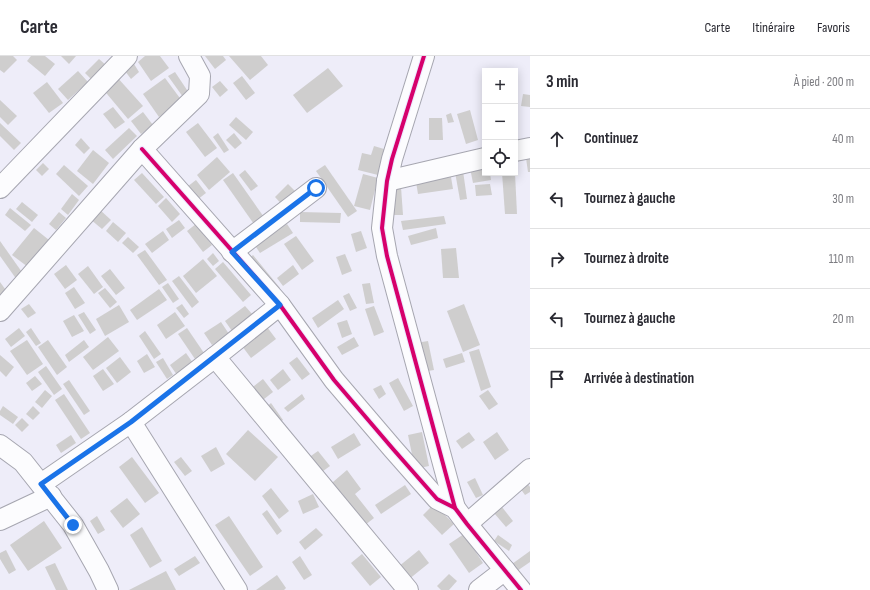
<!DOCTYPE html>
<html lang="fr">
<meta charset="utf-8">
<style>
:root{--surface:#fff;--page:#f7f7f7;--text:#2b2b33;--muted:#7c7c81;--line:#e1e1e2}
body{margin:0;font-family:"Sofia Sans Condensed",sans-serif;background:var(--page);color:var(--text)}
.controls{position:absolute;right:12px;top:12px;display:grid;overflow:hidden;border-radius:0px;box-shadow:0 2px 10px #0003}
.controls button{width:36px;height:36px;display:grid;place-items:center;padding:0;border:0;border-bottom:1px solid var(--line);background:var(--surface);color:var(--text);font:20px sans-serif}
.stop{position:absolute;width:12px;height:12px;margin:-9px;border:3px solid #1a73e8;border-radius:50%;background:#fff}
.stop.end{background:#1a73e8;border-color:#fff;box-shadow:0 1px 4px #0008}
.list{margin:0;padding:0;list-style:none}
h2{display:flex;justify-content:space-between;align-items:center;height:52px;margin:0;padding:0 16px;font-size:17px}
h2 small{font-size:13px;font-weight:400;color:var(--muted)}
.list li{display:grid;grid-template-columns:26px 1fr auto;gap:12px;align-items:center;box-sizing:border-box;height:60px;padding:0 16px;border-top:1px solid var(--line)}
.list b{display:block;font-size:15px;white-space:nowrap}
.list em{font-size:13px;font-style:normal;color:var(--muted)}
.icon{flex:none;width:22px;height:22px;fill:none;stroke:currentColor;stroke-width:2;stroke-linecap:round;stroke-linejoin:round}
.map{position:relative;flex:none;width:530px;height:534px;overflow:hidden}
header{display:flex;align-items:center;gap:24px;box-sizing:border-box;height:56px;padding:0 20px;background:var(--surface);border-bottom:1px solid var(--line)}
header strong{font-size:19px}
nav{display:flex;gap:22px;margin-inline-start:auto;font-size:14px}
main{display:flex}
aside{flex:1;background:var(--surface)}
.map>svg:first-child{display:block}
</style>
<header>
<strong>Carte</strong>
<nav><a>Carte</a><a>Itinéraire</a><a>Favoris</a></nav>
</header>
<main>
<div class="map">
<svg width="530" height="534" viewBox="0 0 530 534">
<rect width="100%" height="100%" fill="#eeedf9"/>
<g fill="#cfcece">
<path d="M0 0H13L17 4 4 17 0 14Z"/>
<path d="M31 0H45L55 8 45 20 27 5Z"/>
<path d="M61 0H76L69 8Z"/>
<path d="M145 0H160L169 12 151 25 138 6Z"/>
<path d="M205 0H223L226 4 215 13Z"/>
<path d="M229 0H261L268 9 250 24Z"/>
<path d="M99 3 107 10 92 24 85 17Z"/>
<path d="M134 8 139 16 131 23 125 15Z"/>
<path d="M328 12 343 30 307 57 293 39Z"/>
<path d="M78 15 88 26 68 44 58 33Z"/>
<path d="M175 16 189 37 183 41 168 20Z"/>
<path d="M116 20 143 50 128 63 102 32Z"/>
<path d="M242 20 255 37 246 44 233 27Z"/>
<path d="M165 22 182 45 159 61 143 38Z"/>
<path d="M220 25 228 34 220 41 212 31Z"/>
<path d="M47 26 63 47 49 57 33 37Z"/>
<path d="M523 38 530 39V51L521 50Z"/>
<path d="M0 44 17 60 8 69 0 61Z"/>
<path d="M113 51 125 66 115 73 103 58Z"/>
<path d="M470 54 478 84 466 88 457 58Z"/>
<path d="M143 56 153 69 141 78 131 65Z"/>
<path d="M451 57 454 66 448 67 446 59Z"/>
<path d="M236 61 253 76 246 84 229 69Z"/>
<path d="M429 62H442L443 84H429Z"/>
<path d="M0 67 21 87 14 94 0 80Z"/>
<path d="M198 67 217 92 205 101 186 76Z"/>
<path d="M129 72 137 80 113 103 105 94Z"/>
<path d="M218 77 229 94 224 97 213 81Z"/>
<path d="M234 77 242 87 235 93 226 84Z"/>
<path d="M81 82 90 92 84 98 75 89Z"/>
<path d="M374 90 384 93 378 119 358 114 362 97 371 99Z"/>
<path d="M93 94 109 107 93 128 77 115Z"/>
<path d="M217 101 230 116 209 134 197 119Z"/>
<path d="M526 102H530V116H528Z"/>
<path d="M43 107 49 113 42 120 36 114Z"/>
<path d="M64 109 88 130 79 140 56 118Z"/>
<path d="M325 109 357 155 348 161 316 115Z"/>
<path d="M485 110V117H490L491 124 473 127 470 112Z"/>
<path d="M245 114 258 130 251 135 239 119Z"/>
<path d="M463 115 467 143 460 144 455 116Z"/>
<path d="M142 117 164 141 156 148 134 124Z"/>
<path d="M233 117 266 164 256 171 223 124Z"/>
<path d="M502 117H515L517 158H505Z"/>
<path d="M363 118 378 122 370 154 354 150Z"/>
<path d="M451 121 453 133 418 138 416 126Z"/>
<path d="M196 124 206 137 193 147 183 134Z"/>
<path d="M288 128 299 139 285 152 275 141Z"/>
<path d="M490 128 492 139 476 140 475 129Z"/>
<path d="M391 131H401L403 159H392Z"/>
<path d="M72 138 79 144 68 159 61 153Z"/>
<path d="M166 142 180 158 172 166 158 150Z"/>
<path d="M22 146 38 159 32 166 16 153Z"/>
<path d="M10 152 31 169 25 175 5 159Z"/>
<path d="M99 153 111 164 102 173 90 163Z"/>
<path d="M59 156 66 162 56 174 49 168Z"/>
<path d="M300 156 341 157 340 167 300 166Z"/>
<path d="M444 160 446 168 403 174 401 165Z"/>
<path d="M179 164 185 172 172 182 166 173Z"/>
<path d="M113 166 126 177 118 186 106 175Z"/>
<path d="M196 168 212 189 203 196 187 175Z"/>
<path d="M287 168 293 177 260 197 254 188Z"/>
<path d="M34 172 49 184 28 211 12 199Z"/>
<path d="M436 172 438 182 411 189 408 180Z"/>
<path d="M163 175 169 184 152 197 145 188Z"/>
<path d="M361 175 367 192 356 196 351 178Z"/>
<path d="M296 180 314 205 302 214 284 188Z"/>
<path d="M128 181 139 191 133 197 122 187Z"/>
<path d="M0 185 24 219 17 224 0 200Z"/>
<path d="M456 192 459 222H443L441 193Z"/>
<path d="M145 194 167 224 159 229 137 199Z"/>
<path d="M213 197 219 205 213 210 207 203Z"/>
<path d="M345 198 352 215 342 219 336 201Z"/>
<path d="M253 199 280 232 272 239 245 206Z"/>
<path d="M203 203 217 220 196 237 183 220Z"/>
<path d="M223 206 251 239 243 246 215 213Z"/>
<path d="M66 209 77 224 65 233 54 218Z"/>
<path d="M293 209 299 218 283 230 277 222Z"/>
<path d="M88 210 103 231 94 238 78 218Z"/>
<path d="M110 213 125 232 116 239 101 220Z"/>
<path d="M179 220 199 246 192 252 172 225Z"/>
<path d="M0 226 8 237 0 243Z"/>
<path d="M168 227 179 243 173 247 162 231Z"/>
<path d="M370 227 374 247 366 248 362 228Z"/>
<path d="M74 231 85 247 75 253 65 237Z"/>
<path d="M105 232 117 246 110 252 98 237Z"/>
<path d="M159 233 167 244 137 264 130 254Z"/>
<path d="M349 237 357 252 350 255 343 240Z"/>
<path d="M338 244 344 253 318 272 312 262Z"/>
<path d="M29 248 36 257 28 262 21 253Z"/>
<path d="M182 248 189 258 184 262 176 252Z"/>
<path d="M464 248 480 289 463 296 447 255Z"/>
<path d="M119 249 129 266 105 280 96 263Z"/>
<path d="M245 250 253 259 232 275 225 265Z"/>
<path d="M374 250 384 276 374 280 365 253Z"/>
<path d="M84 256 96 274 90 278 78 259Z"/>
<path d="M175 256 185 270 166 283 157 269Z"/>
<path d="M74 259 84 275 72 281 63 265Z"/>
<path d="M347 264 352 278 342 282 337 267Z"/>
<path d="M221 266 229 278 212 289 204 277Z"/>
<path d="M264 267 276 283 251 302 239 286Z"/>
<path d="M19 272 25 280 11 291 5 283Z"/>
<path d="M31 272 41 287 36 290 26 276Z"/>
<path d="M187 272 204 297 195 303 178 278Z"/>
<path d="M145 275 161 298 154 303 139 280Z"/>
<path d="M108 281 119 295 93 314 83 301Z"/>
<path d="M354 281 359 290 342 299 337 291Z"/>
<path d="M27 284 43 308 27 319 10 295Z"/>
<path d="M48 284 67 311 57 319 38 291Z"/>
<path d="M84 284 89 291 69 306 65 299Z"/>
<path d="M428 285 434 314 422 316 416 287Z"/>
<path d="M479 293 491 331 481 335 469 296Z"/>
<path d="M186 297 193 307 177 319 170 309Z"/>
<path d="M462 297 465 306 446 312 443 303Z"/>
<path d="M147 298 155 311 144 317 137 305Z"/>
<path d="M0 299 14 311 6 321 0 315Z"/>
<path d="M120 301 131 316 117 327 106 312Z"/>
<path d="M297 301 310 318 302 324 289 307Z"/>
<path d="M163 302 173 319 167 323 156 306Z"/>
<path d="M46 310 62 333 54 339 38 316Z"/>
<path d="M103 313 114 328 103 335 93 320Z"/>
<path d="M283 313 291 324 278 334 270 324Z"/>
<path d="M35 320 42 328 32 335 26 327Z"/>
<path d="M398 322 413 350 404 355 389 327Z"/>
<path d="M263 323 273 336 259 347 249 334Z"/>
<path d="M69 324 90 355 84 359 63 328Z"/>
<path d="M381 329 386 338 379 343 373 333Z"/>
<path d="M45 334 52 340 42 352 35 346Z"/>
<path d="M488 334 498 348 489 354 479 340Z"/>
<path d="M64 338 90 377 81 383 55 344Z"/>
<path d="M302 338 305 343 288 356 284 352Z"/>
<path d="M271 347 283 364 276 369 264 353Z"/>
<path d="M3 350 18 361 13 368 0 359V355Z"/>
<path d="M33 350 40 357 33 364 26 358Z"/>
<path d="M22 362 29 369 22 376 15 369Z"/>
<path d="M248 374 278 401 255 425 226 398Z"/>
<path d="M422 376 429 410 415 413 408 379Z"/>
<path d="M469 376 475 384 462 393 456 385Z"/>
<path d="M497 376 509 394 495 404 483 386Z"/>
<path d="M354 377 361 389 338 403 331 391Z"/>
<path d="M71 379 76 387 61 397 56 389Z"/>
<path d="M216 391 225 408 211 416 201 400Z"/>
<path d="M318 395 330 410 319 418 308 402Z"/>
<path d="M132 401 159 437 145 447 119 411Z"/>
<path d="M181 401 192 415 185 420 174 406Z"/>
<path d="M347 414 361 433 355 438 374 462 360 473 326 432Z"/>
<path d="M475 422 483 439 476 442 467 426Z"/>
<path d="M527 427 530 431V436L525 439 520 432Z"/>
<path d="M405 429 411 438 381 458 375 449Z"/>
<path d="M271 432 289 455 279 463 262 440Z"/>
<path d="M313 438 319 451 303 458 298 445Z"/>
<path d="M127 442 140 458 123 472 110 455Z"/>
<path d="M434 448 454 468 442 479 423 459Z"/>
<path d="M502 451 513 465 506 471 494 457Z"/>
<path d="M267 454 282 475 277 479 262 458Z"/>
<path d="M97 460 105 474 98 478 90 465Z"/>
<path d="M229 460 263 511 250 520 215 469Z"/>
<path d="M44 465 62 492 28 515 10 489Z"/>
<path d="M142 471 162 505 150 512 130 479Z"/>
<path d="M316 472 323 479 305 494 299 486Z"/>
<path d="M464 478 483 507 469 517 449 488Z"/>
<path d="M498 479 512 489 509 495 494 485Z"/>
<path d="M6 494 16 514 9 518 0 503V497Z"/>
<path d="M419 494 429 507 408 524 398 511Z"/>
<path d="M530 495V506L517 515 512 508Z"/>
<path d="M362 498 381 521 370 530 351 507Z"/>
<path d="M195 500 200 507 179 520 174 513Z"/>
<path d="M300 500 312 519 304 524 292 506Z"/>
<path d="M55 507 68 534H56L45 511Z"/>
<path d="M166 515 176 534H129Z"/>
<path d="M449 518 457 525 449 534H441L437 530Z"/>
<path d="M277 519 286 532 284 534H256Z"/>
</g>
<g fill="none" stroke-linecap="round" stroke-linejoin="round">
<g stroke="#a6a6b0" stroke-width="22">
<g id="minor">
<path d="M424 0 392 103 387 125 382 172 387 200 455 452"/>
<path d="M142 93 280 249 334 324 393 393 437 443 455 452 467 468 521 534"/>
<path d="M515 95 530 92"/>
<path d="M387 125 485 102"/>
<path d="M0 132 127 0"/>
<path d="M232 196 316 132"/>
<path d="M280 249 215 301 408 534"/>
<path d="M0 255 142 93 199 38 200 20 189 0"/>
<path d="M131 366 237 534"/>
<path d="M0 389 23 406 73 469 99 515 108 534"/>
<path d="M41 428 131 366 215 301"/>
<path d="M0 464 51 440"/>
<path d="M467 468 530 413"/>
<path d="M479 534 505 514"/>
</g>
</g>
<use href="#minor" stroke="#fcfcfe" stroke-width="20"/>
<g stroke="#eae7ff" stroke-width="6">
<g id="cycleway">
<path d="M424 0 392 103 387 125 382 172 387 200 455 452"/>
<path d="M142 93 280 249 334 324 393 393 437 443 455 452 467 468 521 534"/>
</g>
</g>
<use href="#cycleway" stroke="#d6006c" stroke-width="4"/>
</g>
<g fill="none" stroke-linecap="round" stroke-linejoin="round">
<path stroke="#1a73e8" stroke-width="5" d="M73 469 41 428 131 366 280 249 232 196 316 132"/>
</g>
</svg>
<div class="controls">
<button>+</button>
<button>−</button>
<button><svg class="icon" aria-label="locate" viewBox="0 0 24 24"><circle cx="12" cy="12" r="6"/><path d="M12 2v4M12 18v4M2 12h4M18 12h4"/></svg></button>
</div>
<div class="stop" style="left:316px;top:132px"></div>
<div class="stop end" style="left:73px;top:469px"></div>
</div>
<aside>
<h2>3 min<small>À pied · 200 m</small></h2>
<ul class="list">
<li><svg class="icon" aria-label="ahead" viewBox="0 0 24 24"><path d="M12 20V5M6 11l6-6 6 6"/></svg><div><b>Continuez</b></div><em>40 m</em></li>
<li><svg class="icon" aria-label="left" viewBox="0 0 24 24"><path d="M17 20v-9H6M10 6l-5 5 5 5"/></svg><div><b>Tournez à gauche</b></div><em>30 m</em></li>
<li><svg class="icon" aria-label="right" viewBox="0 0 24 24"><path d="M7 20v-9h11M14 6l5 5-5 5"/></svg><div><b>Tournez à droite</b></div><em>110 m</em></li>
<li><svg class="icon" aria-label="left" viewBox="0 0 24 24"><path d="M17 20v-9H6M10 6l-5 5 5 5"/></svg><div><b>Tournez à gauche</b></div><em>20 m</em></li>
<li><svg class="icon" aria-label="arrive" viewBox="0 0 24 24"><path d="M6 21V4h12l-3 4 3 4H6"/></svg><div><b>Arrivée à destination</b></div></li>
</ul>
</aside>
</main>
